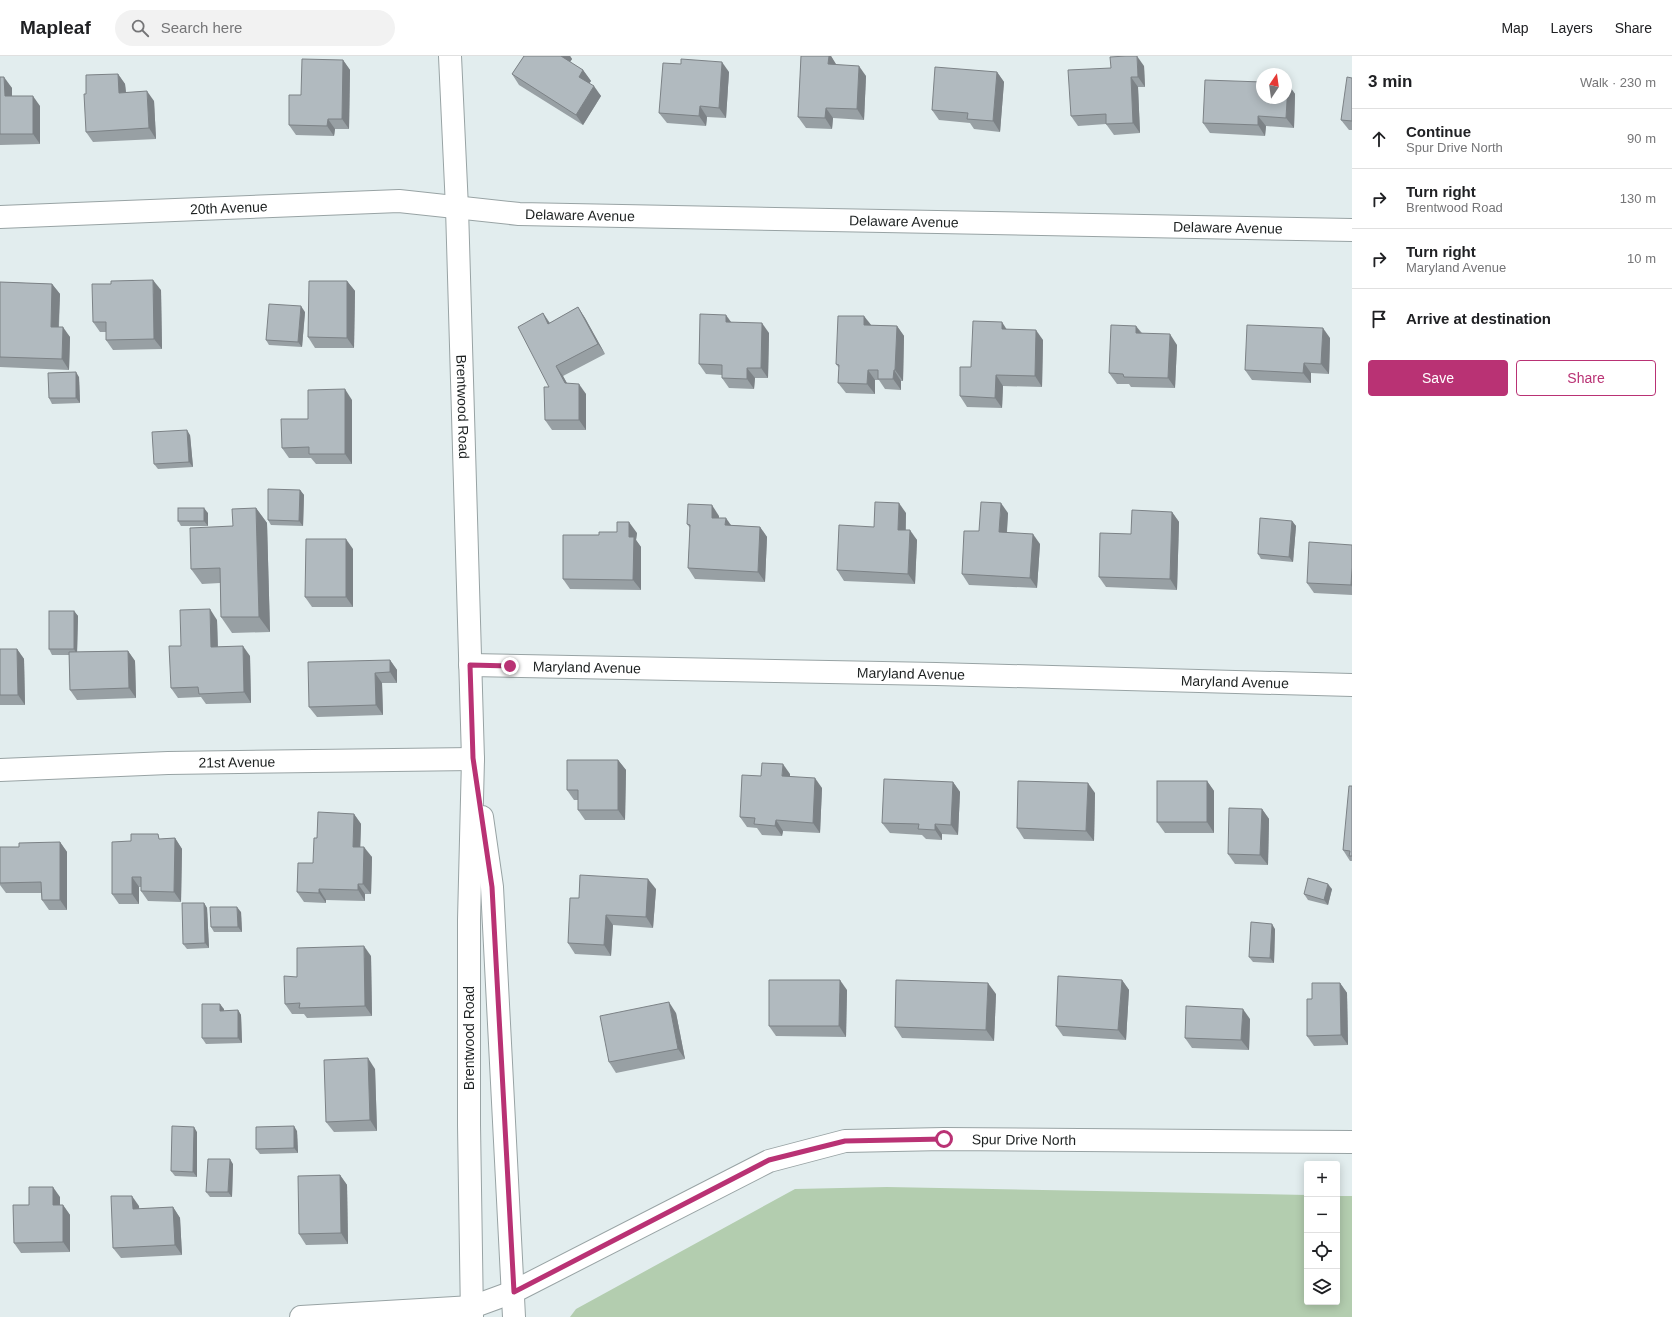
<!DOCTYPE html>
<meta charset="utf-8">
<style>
:root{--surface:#fff;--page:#f2f2f2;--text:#202124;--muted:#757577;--line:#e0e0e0;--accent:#b93274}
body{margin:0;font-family:Helvetica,sans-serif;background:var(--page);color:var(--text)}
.controls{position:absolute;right:12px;bottom:12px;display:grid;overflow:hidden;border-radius:4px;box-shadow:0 2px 10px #0003}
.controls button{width:36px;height:36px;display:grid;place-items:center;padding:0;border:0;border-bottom:1px solid var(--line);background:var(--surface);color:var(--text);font:20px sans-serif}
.compass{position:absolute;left:1256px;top:12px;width:36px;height:36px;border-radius:50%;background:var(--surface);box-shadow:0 2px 10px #0003;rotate:13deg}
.stop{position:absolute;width:12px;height:12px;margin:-9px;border:3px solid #b93274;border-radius:50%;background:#fff}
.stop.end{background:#b93274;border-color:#fff;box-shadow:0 1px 4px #0008}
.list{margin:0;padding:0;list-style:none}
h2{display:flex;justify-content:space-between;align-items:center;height:52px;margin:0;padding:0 16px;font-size:17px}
h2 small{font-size:13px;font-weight:400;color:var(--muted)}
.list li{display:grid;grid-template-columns:26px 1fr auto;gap:12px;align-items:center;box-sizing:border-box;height:60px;padding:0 16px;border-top:1px solid var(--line)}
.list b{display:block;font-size:15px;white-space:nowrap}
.list p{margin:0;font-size:13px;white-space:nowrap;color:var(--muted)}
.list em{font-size:13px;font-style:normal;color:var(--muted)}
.actions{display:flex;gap:8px;padding:12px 16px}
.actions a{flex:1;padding:9px 0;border:1px solid var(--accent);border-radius:4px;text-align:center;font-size:14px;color:var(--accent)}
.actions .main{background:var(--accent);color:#fff}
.icon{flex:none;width:22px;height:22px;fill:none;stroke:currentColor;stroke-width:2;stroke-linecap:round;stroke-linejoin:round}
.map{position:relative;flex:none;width:1352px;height:1261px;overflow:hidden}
header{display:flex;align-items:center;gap:24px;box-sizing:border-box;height:56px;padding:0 20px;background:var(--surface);border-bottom:1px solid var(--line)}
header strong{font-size:19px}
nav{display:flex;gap:22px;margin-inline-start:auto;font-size:14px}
.search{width:280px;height:36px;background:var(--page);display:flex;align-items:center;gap:10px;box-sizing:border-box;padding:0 14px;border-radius:22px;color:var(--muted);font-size:15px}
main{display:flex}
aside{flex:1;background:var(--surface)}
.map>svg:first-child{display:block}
</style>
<header>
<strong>Mapleaf</strong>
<div class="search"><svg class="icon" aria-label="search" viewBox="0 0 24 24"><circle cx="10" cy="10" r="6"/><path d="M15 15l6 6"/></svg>Search here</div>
<nav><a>Map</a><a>Layers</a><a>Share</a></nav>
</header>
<main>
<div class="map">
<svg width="1352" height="1261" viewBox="0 0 1352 1261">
<rect width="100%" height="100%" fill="#e2edee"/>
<path fill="#b3cdaf" d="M887 1131 1307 1139V1246H1337V1140H1352V1261H570L576 1253 795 1133Z"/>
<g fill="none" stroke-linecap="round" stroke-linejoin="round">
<g stroke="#98a3a4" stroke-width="24">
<g id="minor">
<path id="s1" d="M450 0 457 152 473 703 469 864V1069L472 1261"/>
<path id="s2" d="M0 161 399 145 519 158 1352 174"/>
<path id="s3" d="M470 609 936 618 1352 629"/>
<path id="s4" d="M0 714 168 707 473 703"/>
<path d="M482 761 492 831 514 1261"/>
<path id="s5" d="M301 1261 472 1251 513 1236 769 1105 845 1085 944 1083 1352 1086"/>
</g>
</g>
<use href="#minor" stroke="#fff" stroke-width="22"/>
</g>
<g fill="#98a0a4">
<path d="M524 0H570L572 3 570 6 583 14 591 25 589 27 601 40 583 69 519 29 512 18Z"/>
<path d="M801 0H831L836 9 866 20 864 64 833 62 832 73 806 72 798 61Z"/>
<path d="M343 4 350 14 349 73H335L334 80 296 79 289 69 301 39Z"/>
<path d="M681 8 729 16 726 62 707 61 706 70 667 67 659 57Z"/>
<path d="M1144 10 1145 31H1138L1140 77 1114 79 1106 68 1078 70 1071 60Z"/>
<path d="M997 16 1004 26 1000 76 974 73 970 67 939 64 932 54Z"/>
<path d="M118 18 125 28 126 36 154 45 156 83 93 86 86 76V38Z"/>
<path d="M0 21 12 32V40L40 50V88L0 89Z"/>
<path d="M1352 22V74H1349L1341 64Z"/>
<path d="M1288 28 1295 38 1294 72 1266 70 1265 80 1210 77 1203 67Z"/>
<path d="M347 225 355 235 354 292H315L308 281Z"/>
<path d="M0 226 52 228 60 238 59 271 70 281 69 314 0 311Z"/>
<path d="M161 234 162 293 113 294 106 284V276H100L93 266Z"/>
<path d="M578 251 585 262 605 298 563 320 567 327 586 338V374H552L545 364 549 331 543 257 550 267Z"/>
<path d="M305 256 302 291 269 289 266 284Z"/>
<path d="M731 266 769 277 768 322H755L754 333 729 332 722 322V319L706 318 699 308Z"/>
<path d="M871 269 897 270 904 280 903 325H901V334L885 333 879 324H875V338L846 337 838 327 839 312 836 308Z"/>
<path d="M1136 270 1142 277 1177 289 1175 332 1131 331 1129 328H1117L1109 317Z"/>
<path d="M1006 273 1043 284 1042 331 1003 330 1002 352 967 351 960 340 971 311Z"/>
<path d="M1330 282 1329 318 1311 317V327L1252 324 1245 314Z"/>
<path d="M79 321 80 347 52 348 49 342Z"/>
<path d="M352 344V408H316L311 402H289L282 392 308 363Z"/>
<path d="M190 379 193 411 158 413 154 408Z"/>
<path d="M300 434 304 439 303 470 271 469 268 464Z"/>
<path d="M256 452 267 467 270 576 232 577 221 561 220 527 202 528 191 513 233 470Z"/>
<path d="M1172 456 1179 466 1177 534 1106 531 1099 521 1131 478Z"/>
<path d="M208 457V470H181L178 465Z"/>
<path d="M906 457V474L917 484 915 528 844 525 837 514 874 471Z"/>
<path d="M1008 457 1007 477 1040 488 1037 532 969 529 962 518 979 475Z"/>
<path d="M719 460V462L731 469 760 471 767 481 765 526 695 523 688 512 690 472 687 468Z"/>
<path d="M1292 465 1296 470 1293 506 1261 503 1258 498Z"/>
<path d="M637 477 636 484 641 491V534L570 533 563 523 599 479Z"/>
<path d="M1352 489V539L1314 537 1307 527Z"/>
<path d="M353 493V551H312L305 541Z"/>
<path d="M74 555 78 560 77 596 128 595 135 605 136 642 77 644 70 634 69 599H52L49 593Z"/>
<path d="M217 564 218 591 250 600 251 647 206 648 201 641 178 642 171 632 181 590Z"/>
<path d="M0 593H17L24 603 25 649H0Z"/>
<path d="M390 604 397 614V627H382L383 659 317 661 309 651Z"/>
<path d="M618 704 626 714 625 764H585L578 754V744H574L567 734Z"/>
<path d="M790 718V720L822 732 820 777 783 775 782 780 762 779 757 772 747 771 740 761 761 720Z"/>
<path d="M1207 725 1214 735V777H1165L1157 766Z"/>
<path d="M953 726 960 736 958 779 942 778V784L926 783 922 779 890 777 882 767Z"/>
<path d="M1352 730V805H1350L1343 794Z"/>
<path d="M1095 737 1094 785 1024 783 1017 772Z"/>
<path d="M1262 753 1269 763 1268 809 1235 808 1228 798Z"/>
<path d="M354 758 361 768 360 791 372 801 371 838H365V845L326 844V847L304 846 297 836 313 807 317 782Z"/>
<path d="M175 782 182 793 181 846 148 845 141 835V831H139V848H119L112 838 131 785 162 783Z"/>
<path d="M60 786 67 796V854H49L42 844 41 837H6L0 829V791H19Z"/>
<path d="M656 833 653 872 613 869 611 900 575 898 568 887 579 842Z"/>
<path d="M1332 833 1328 849 1308 844 1304 838Z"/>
<path d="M204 847 207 852 209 892 187 893 183 888Z"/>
<path d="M241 856 242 876H214L211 871Z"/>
<path d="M1275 873 1274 907 1253 906 1249 901Z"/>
<path d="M371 900 372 960 307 962 304 958H292L285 948 297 921Z"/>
<path d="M1122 924 1129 934 1126 984 1063 980 1056 970Z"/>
<path d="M1340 927 1347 937 1348 989 1314 990 1307 980 1312 943Z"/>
<path d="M847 934 846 981 776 980 769 970Z"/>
<path d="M996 938 994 985 902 982 895 971Z"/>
<path d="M224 953V955L238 954 241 959 242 987 206 988 202 982Z"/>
<path d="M676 957 685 1003 616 1017 609 1006Z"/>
<path d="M1250 963 1249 994 1192 992 1185 982Z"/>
<path d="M375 1013 377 1075 334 1076 326 1066Z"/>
<path d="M297 1075 298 1097 260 1098 256 1093Z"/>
<path d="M197 1076V1121L175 1120 171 1115Z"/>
<path d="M233 1108 232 1141H210L206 1136Z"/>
<path d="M340 1119 347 1129 348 1188 306 1189 299 1178Z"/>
<path d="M60 1141V1149H63L70 1159V1196L21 1197 14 1187 29 1149Z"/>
<path d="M139 1150V1153L173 1151 180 1162 182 1199 121 1202 113 1192Z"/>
</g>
<g fill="#7c8286">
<path d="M560 0H570L572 3 567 10Z"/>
<path d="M829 0H831L836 8 835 18 828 8Z"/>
<path d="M1137 0 1144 10 1145 31 1138 21Z"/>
<path d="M343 4 350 14 349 73 342 63Z"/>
<path d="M722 6 729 16 726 62 719 52Z"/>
<path d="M859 10 866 20 864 64 857 53Z"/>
<path d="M583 14 591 25 587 31 579 21Z"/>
<path d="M997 16 1004 26 1000 76 993 65Z"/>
<path d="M118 18 125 28 127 47 119 37Z"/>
<path d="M4 21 12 32V50L5 40Z"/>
<path d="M1131 21 1138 31 1140 77 1133 67Z"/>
<path d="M1288 28 1295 38 1294 72 1286 62Z"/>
<path d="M594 30 601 40 583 69 576 59Z"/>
<path d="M147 35 154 45 156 83 149 72Z"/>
<path d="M33 40 40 50V88L33 78Z"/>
<path d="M700 50 707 61 706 70 699 60Z"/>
<path d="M826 52 833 62 832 73 825 62Z"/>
<path d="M1258 60 1266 70 1265 80 1258 69Z"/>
<path d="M328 63 335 73 334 80 327 70Z"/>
<path d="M153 224 161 234 162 293 154 283Z"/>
<path d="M347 225 355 235 354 292 347 282Z"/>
<path d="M52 228 60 238 58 281 51 271Z"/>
<path d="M301 250 305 256 302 291 298 286Z"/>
<path d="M578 251 585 262 605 298 598 288Z"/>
<path d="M543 257 550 268H548Z"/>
<path d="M726 259 734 270 726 266Z"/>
<path d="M864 260 872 270 864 269Z"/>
<path d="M1002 266 1009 277 1002 273Z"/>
<path d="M762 267 769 277 768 322 761 312Z"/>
<path d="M897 270 904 280 903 325 895 314Z"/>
<path d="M1136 270 1143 280 1136 277Z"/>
<path d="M63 271 70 281 69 314 62 303Z"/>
<path d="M1323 272 1330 282 1329 318 1321 308Z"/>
<path d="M1036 274 1043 284 1042 331 1035 320Z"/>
<path d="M1170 278 1177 289 1175 332 1168 322Z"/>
<path d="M1304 307 1311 317V327L1303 317Z"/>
<path d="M556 310 563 320 572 337 565 327Z"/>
<path d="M747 312 755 322 754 333 747 323Z"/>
<path d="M868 314 875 324V338L867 328Z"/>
<path d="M894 314 901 325V334L893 323Z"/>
<path d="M76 316 79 321 80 347 76 342Z"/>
<path d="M996 319 1003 330 1002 352 995 342Z"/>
<path d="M579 328 586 338V374L579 364Z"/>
<path d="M345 333 352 344V408L345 398Z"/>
<path d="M187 374 190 379 193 411 189 406Z"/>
<path d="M300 434 304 439 303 470 299 465Z"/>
<path d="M899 447 906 457 905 484 898 474Z"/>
<path d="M1001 447 1008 457 1006 487 999 476Z"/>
<path d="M712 449 719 460V472L712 462Z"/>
<path d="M204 452 208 457V470L204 465Z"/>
<path d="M256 452 267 467 270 576 259 561Z"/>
<path d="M1172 456 1179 466 1177 534 1170 523Z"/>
<path d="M726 462 733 472 725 469Z"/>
<path d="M1292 465 1296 470 1293 506 1289 501Z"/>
<path d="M629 466 637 477 636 484 641 491V534L633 524 629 481Z"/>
<path d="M760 471 767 481 765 526 758 516Z"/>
<path d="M910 474 917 484 915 528 908 518Z"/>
<path d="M1033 478 1040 488 1037 532 1030 522Z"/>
<path d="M346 483 353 493V551L346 541Z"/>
<path d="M1352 512V531L1351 529Z"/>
<path d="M210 553 217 564 218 601 211 591Z"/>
<path d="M74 555 78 560 77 599 74 593Z"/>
<path d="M243 590 250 600 251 647 244 636Z"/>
<path d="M17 593 24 603 25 649 18 639Z"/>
<path d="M128 595 135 605 136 642 129 632Z"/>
<path d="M390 604 397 614V627L390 616Z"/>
<path d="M375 617 382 627 383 659 376 649Z"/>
<path d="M618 704 626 714 625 764 618 754Z"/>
<path d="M783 708 790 718V730L782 720Z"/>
<path d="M815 722 822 732 820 777 813 767Z"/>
<path d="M1207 725 1214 735V777L1207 766Z"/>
<path d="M953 726 960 736 958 779 951 769Z"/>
<path d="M1088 727 1095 737 1094 785 1086 775Z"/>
<path d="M1262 753 1269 763 1268 809 1260 799Z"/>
<path d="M354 758 361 768 360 801 353 791Z"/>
<path d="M776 764 783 775 782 780 775 770Z"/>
<path d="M935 768 942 778V784L935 774Z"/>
<path d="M175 782 182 793 181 846 174 836Z"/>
<path d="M60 786 67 796V854L60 844Z"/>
<path d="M364 791 372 801 371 838 363 828Z"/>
<path d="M132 821 139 831V848L132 838Z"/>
<path d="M648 823 656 833 653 872 646 861Z"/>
<path d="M358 828 365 838V845L358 834Z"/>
<path d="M1328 828 1332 833 1328 849 1324 844Z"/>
<path d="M319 833 326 844V847L319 837Z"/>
<path d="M204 847 207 852 209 892 205 887Z"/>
<path d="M237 851 241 856 242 876 238 871Z"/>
<path d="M606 859 613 869 611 900 604 889Z"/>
<path d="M1272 868 1275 873 1274 907 1270 902Z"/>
<path d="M364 890 371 900 372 960 365 950Z"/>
<path d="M840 924 847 934 846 981 839 970Z"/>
<path d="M1122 924 1129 934 1126 984 1118 974Z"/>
<path d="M988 927 996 938 994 985 986 974Z"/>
<path d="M1340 927 1347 937 1348 989 1341 979Z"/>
<path d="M669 946 676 957 685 1003 678 993Z"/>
<path d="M220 948 224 953V960L220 955Z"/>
<path d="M1243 953 1250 963 1249 994 1241 984Z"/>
<path d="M238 954 241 959 242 987 238 982Z"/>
<path d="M368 1002 375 1013 377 1075 370 1064Z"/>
<path d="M294 1070 297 1075 298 1097 294 1092Z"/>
<path d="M194 1071 197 1076V1121L193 1116Z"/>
<path d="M230 1103 233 1108 232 1141 228 1136Z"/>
<path d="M340 1119 347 1129 348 1188 341 1177Z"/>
<path d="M53 1131 60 1141V1159L53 1149Z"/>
<path d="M132 1140 139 1150 140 1164 133 1153Z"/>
<path d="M63 1149 70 1159V1196L63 1186Z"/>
<path d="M173 1151 180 1162 182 1199 175 1189Z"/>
</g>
<g fill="#b1babf" stroke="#7c8286">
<path d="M524 0H561L583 14 579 21 594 30 576 59 512 18Z"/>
<path d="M801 0H829L828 8 859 10 857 53 826 52 825 62 798 61Z"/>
<path d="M1126 0H1137L1138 21H1131L1133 67 1106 68V58L1071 60 1068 14 1111 12 1110 1Z"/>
<path d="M302 3 343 4 342 63H328L327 70 289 69V39H301Z"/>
<path d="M681 3 722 6 719 52 700 50 699 60 659 57 663 7 681 8Z"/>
<path d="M935 11 997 16 993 65 967 63 968 57 932 54Z"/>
<path d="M118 18 119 37 147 35 149 72 86 76 84 38H86V19Z"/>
<path d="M0 21H4L5 40H33V78H0Z"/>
<path d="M1347 21 1352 22V65L1341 64Z"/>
<path d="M1205 24 1262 26V42H1286V28H1288L1286 62 1258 60V69L1203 67Z"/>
<path d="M153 224 154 283 106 284V266H93L92 228H111V225Z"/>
<path d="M309 225H347V282L308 281Z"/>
<path d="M0 226 52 228 51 271H63L62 303 0 301Z"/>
<path d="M269 248 301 250 298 286 266 284Z"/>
<path d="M578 251 598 288 556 310 565 327 579 328V364H545L544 331H549L518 271 543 257 548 268Z"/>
<path d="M700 258 726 259V266L762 267 761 312H747V323L722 322V309L699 308Z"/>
<path d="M838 260H864V269L897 270 895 314H894L893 323H878V314H868L867 328 838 327 839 309 836 308Z"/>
<path d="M973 265 1002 266V273L1036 274 1035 320 996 319 995 342 960 340V311H971Z"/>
<path d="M1111 269 1136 270V277L1170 278 1168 322 1124 321 1123 318 1109 317Z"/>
<path d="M1247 269 1323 272 1321 308 1304 307 1303 317 1245 314Z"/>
<path d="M76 316V342H49L48 317Z"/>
<path d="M345 333V398H309V391L282 392 281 363H308V334Z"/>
<path d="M187 374 189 406 154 408 152 376Z"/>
<path d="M268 433 300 434 299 465 268 464Z"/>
<path d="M875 446 899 447 898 474H910L908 518 837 514 839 469 874 471Z"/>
<path d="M981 446 1001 447 999 476 1033 478 1030 522 962 518 964 475H979Z"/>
<path d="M688 448 712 449V462H726L725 469 760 471 758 516 688 512 690 469 687 468Z"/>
<rect x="178" y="452" width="26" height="13"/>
<path d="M256 452 259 561H221L220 512 191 513 190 472 233 470 232 453Z"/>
<path d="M1132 454 1172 456 1170 523 1099 521 1100 477 1131 478Z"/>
<path d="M1260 462 1292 465 1289 501 1258 498Z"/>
<path d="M617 466H629V481H634L633 524 563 523V479H599V476H617Z"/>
<path d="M306 483H346V541H305Z"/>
<path d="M1309 486 1352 489V512L1351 529 1307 527Z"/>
<path d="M210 553 211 591 243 590 244 636 199 638 198 631 171 632 169 590H181L180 554Z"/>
<rect x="49" y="555" width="25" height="38"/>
<path d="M0 593H17L18 639H0Z"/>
<path d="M128 595 129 632 70 634 69 596Z"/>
<path d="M390 604V616L375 617 376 649 309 651 308 606Z"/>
<path d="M567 704H618V754H578V734H567Z"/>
<path d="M762 707 783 708 782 720 815 722 813 767 776 764 775 770 754 768 755 762 740 761 742 719 761 720Z"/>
<path d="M884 723 953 726 951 769 935 768V774L918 773 919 768 882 767Z"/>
<path d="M1018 725 1088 727 1086 775 1017 772Z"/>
<rect x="1157" y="725" width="50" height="41"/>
<path d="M1349 730H1352V800H1349L1350 795 1343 794Z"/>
<path d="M1229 752 1262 753 1260 799 1228 798Z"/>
<path d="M318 756 354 758 353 791H364L363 828H358V834L319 833V837L297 836 298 807H313L314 782H317Z"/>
<path d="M131 778H158L159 783 175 782 174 836 141 835V821H132V838H112V786L131 785Z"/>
<path d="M60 786V844H42L41 826 0 827V791H19V787Z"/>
<path d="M580 819 648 823 646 861 606 859 604 889 568 887 570 842H579Z"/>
<path d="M1308 822 1328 828 1324 844 1304 838Z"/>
<path d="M182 847H204L205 887 183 888Z"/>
<path d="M210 851H237L238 871H211Z"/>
<path d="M1251 866 1272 868 1270 902 1249 901Z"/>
<path d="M364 890 365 950 299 952 300 947 285 948 284 920 297 921V892Z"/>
<path d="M1058 920 1122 924 1118 974 1056 970Z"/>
<path d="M769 924H840L839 970H769Z"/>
<path d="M896 924 988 927 986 974 895 971Z"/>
<path d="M1312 927H1340L1341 979 1307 980V943H1312Z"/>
<path d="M669 946 678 993 609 1006 600 960Z"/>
<path d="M202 948H220V955L238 954V982H202Z"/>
<path d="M1186 950 1243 953 1241 984 1185 982Z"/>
<path d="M368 1002 370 1064 326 1066 324 1004Z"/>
<path d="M172 1070 194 1071 193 1116 171 1115Z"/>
<path d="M294 1070V1092L256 1093V1071Z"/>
<path d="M208 1103H230L228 1136H206Z"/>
<path d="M340 1119 341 1177 299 1178 298 1120Z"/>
<path d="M29 1131H53V1149H63V1186L14 1187 13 1149H29Z"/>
<path d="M111 1140H132L133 1153 173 1151 175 1189 113 1192Z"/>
</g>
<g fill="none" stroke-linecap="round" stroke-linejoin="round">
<path stroke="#b93274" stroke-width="5" d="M510 610 470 609 473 702 492 831 514 1236 769 1104 845 1085 944 1083"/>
</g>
<g text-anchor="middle" stroke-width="3" stroke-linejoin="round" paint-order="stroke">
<g font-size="14" fill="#1d2121" stroke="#fff">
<text dy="5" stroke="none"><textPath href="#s2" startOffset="229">20th Avenue</textPath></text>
<text dy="5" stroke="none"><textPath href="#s2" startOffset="581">Delaware Avenue</textPath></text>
<text dy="5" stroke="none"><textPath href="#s2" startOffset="905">Delaware Avenue</textPath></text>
<text dy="5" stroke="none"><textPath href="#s2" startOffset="1229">Delaware Avenue</textPath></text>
<text dy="5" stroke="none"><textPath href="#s1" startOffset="351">Brentwood Road</textPath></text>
<text dy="5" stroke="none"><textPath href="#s3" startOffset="117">Maryland Avenue</textPath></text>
<text dy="5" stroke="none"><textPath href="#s3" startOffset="441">Maryland Avenue</textPath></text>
<text dy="5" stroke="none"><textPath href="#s3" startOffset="765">Maryland Avenue</textPath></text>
<text dy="5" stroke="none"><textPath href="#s4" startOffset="237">21st Avenue</textPath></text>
<text transform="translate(469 982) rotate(-90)" y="5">Brentwood Road</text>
<text dy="5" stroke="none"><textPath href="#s5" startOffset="760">Spur Drive North</textPath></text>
</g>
</g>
</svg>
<div class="controls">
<button>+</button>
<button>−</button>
<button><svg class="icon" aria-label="locate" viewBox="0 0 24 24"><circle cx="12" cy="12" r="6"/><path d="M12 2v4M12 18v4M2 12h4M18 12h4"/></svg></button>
<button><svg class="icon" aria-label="layers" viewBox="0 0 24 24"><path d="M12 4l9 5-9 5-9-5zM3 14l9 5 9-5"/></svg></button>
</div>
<svg class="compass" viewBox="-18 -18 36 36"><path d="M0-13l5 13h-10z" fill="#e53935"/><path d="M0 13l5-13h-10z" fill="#757577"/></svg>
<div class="stop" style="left:944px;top:1083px"></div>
<div class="stop end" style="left:510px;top:610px"></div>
</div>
<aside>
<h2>3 min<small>Walk · 230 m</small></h2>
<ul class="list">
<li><svg class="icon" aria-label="ahead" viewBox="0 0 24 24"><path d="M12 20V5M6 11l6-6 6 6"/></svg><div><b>Continue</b><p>Spur Drive North</p></div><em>90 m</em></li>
<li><svg class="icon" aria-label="right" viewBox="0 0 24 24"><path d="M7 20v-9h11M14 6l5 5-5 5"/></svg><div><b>Turn right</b><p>Brentwood Road</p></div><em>130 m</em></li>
<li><svg class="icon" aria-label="right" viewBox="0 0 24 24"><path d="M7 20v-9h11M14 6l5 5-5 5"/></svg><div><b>Turn right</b><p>Maryland Avenue</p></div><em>10 m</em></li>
<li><svg class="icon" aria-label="arrive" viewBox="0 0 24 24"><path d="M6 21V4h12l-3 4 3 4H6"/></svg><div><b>Arrive at destination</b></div></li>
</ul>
<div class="actions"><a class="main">Save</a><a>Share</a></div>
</aside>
</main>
